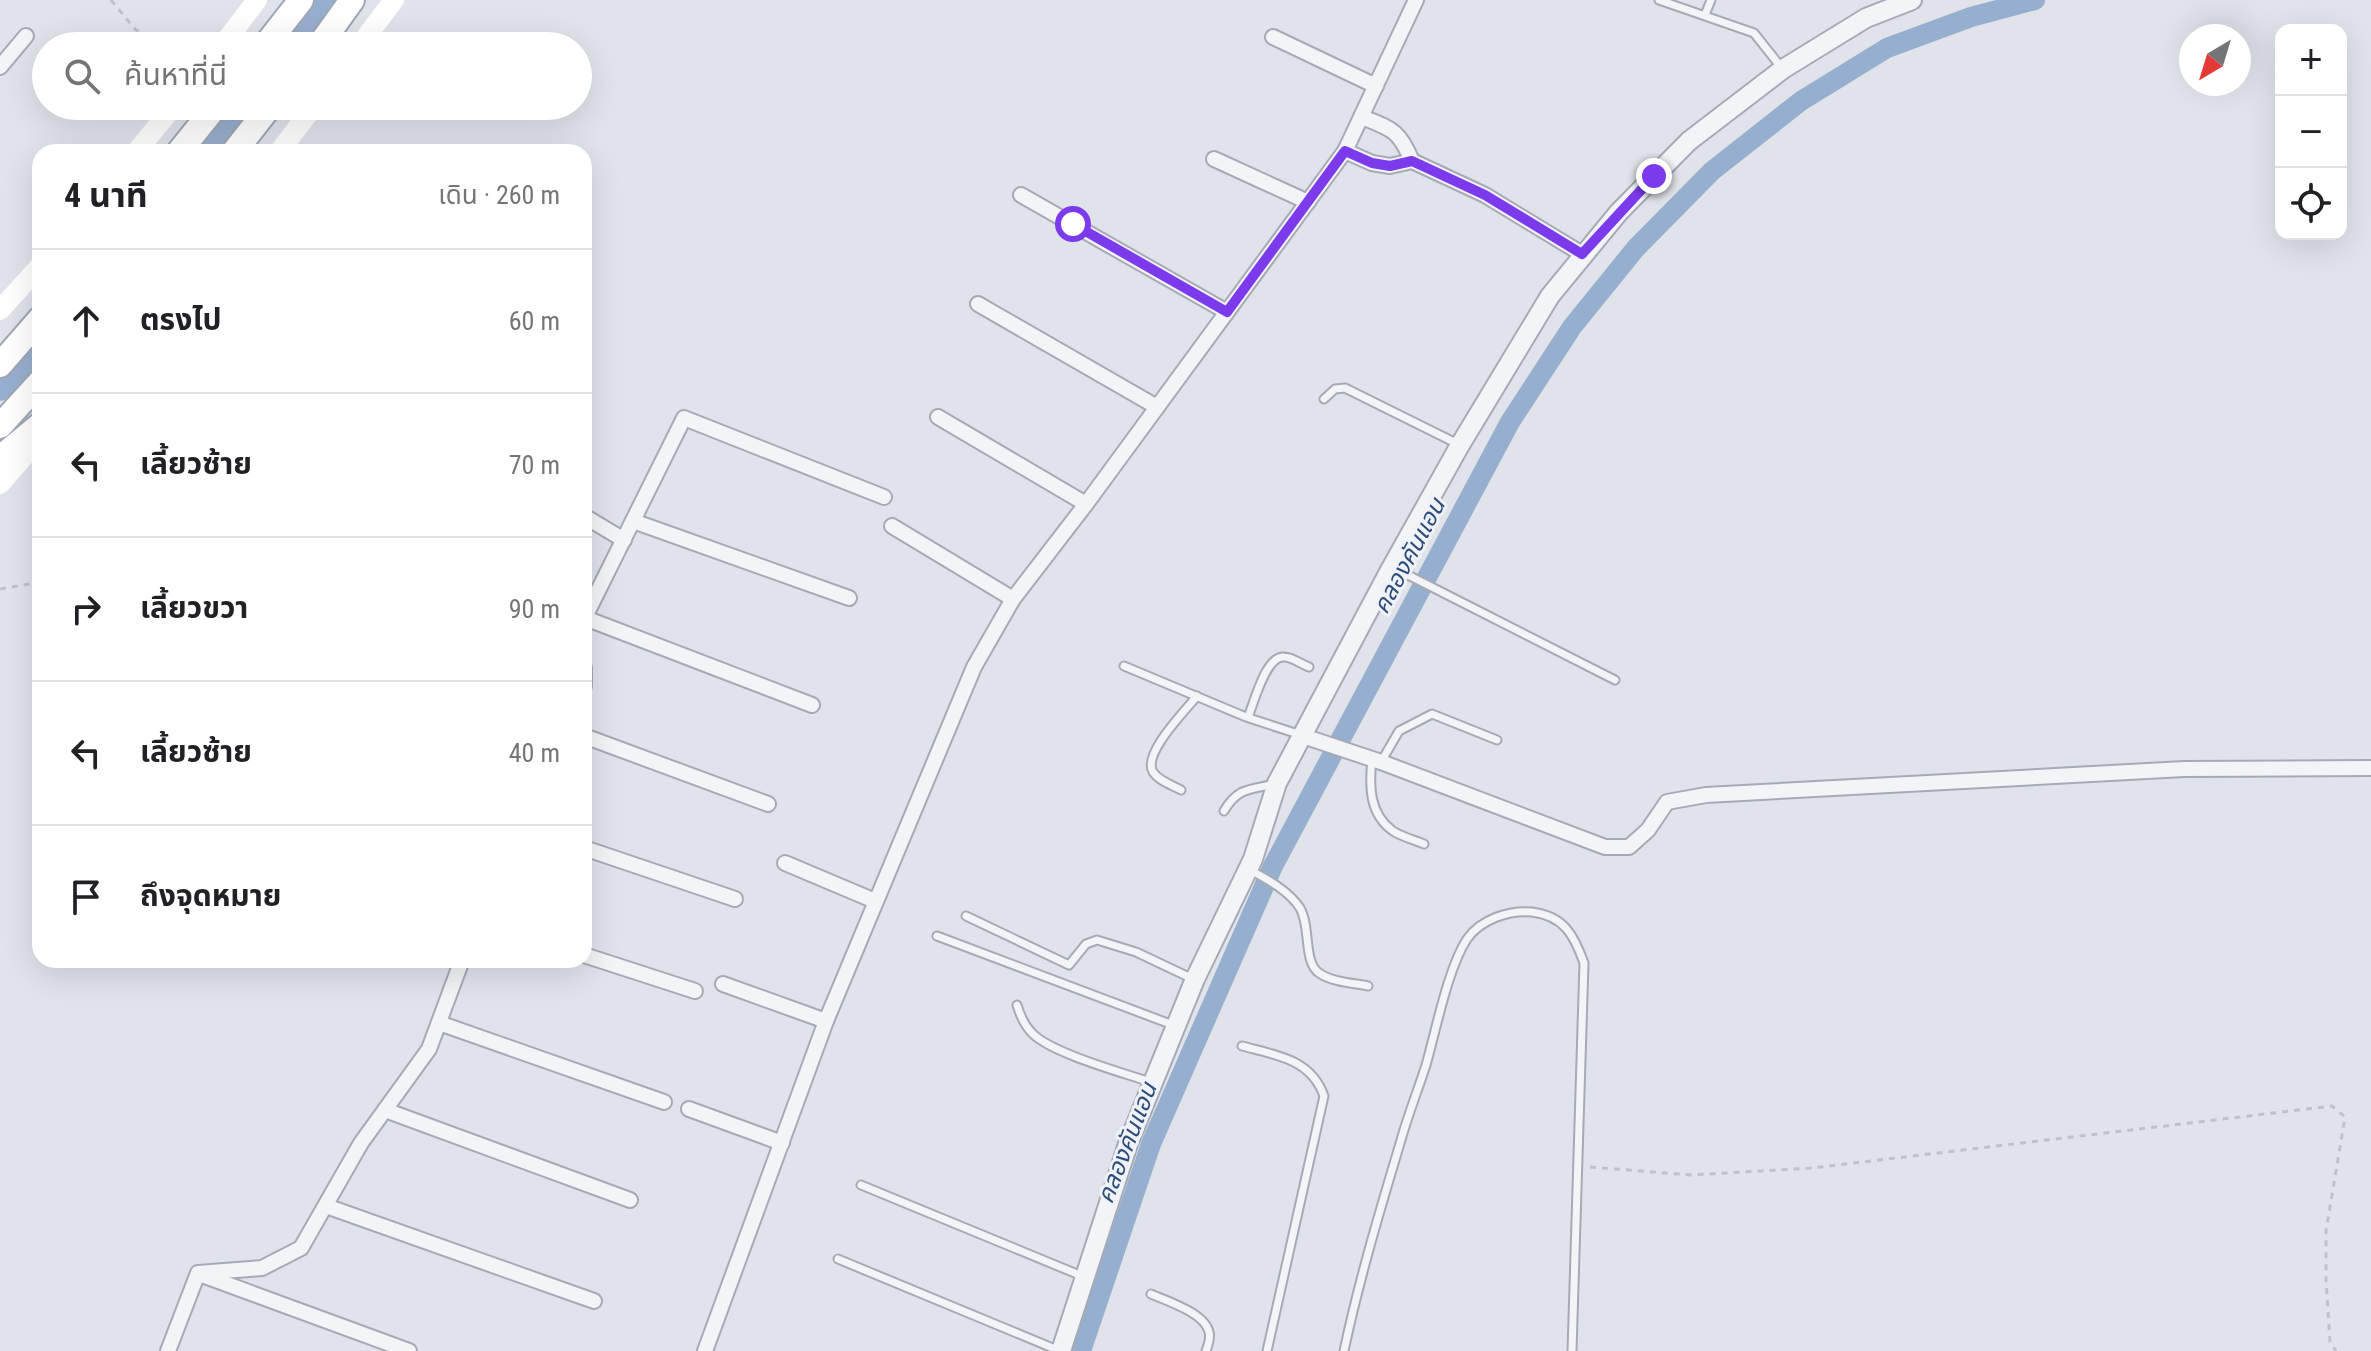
<!DOCTYPE html>
<html lang="th">
<meta charset="utf-8">
<style>
:root{--surface:#fff;--page:#f2f2f2;--text:#202124;--muted:#757577;--line:#e0e0e0}
body{margin:0;font-family:"Roboto Condensed","Noto Sans Thai",sans-serif;background:var(--page);color:var(--text)}
.controls{position:absolute;right:24px;top:24px;display:grid;overflow:hidden;border-radius:16px;box-shadow:0 8px 32px #0002}
.controls button{width:72px;height:72px;display:grid;place-items:center;padding:0;border:0;border-bottom:2px solid var(--line);background:var(--surface);color:var(--text);font:40px sans-serif}
.compass{position:absolute;left:2179px;top:24px;width:72px;height:72px;border-radius:50%;background:var(--surface);box-shadow:0 8px 32px #0002;rotate:218deg}
.stop{position:absolute;width:24px;height:24px;margin:-18px;border:6px solid #7c3aed;border-radius:50%;background:#fff}
.stop.end{background:#7c3aed;border-color:#fff;box-shadow:0 2px 8px #0008}
.list{margin:0;padding:0;list-style:none}
h2{display:flex;justify-content:space-between;align-items:center;height:104px;margin:0;padding:0 32px;font-size:34px}
h2 small{font-size:26px;font-weight:400;color:var(--muted)}
.list li{display:grid;grid-template-columns:52px 1fr auto;gap:24px;align-items:center;box-sizing:border-box;height:144px;padding:0 32px;border-top:2px solid var(--line)}
.list b{display:block;font-size:30px;white-space:nowrap}
.list em{font-size:26px;font-style:normal;color:var(--muted)}
.icon{flex:none;width:44px;height:44px;fill:none;stroke:currentColor;stroke-width:2;stroke-linecap:round;stroke-linejoin:round}
.map{position:relative;flex:none;width:2371px;height:1351px;overflow:hidden}
.search{position:absolute;background:var(--surface);box-shadow:0 8px 32px #0002;left:32px;top:32px;width:560px;height:88px;display:flex;align-items:center;gap:20px;box-sizing:border-box;padding:0 28px;border-radius:44px;color:var(--muted);font-size:30px}
.panel{position:absolute;background:var(--surface);box-shadow:0 8px 32px #0002;left:32px;top:144px;width:560px;height:824px;border-radius:24px}
.map>svg:first-child{display:block}
</style>
<div class="map">
<svg width="2371" height="1351" viewBox="0 0 2371 1351">
<rect width="100%" height="100%" fill="#e0e3ea"/>
<g fill="none" stroke-linecap="round" stroke-linejoin="round">
<g stroke="#97afce" stroke-width="20">
<path d="M289 46 326 0"/>
<path d="M206 152 242 106"/>
<path d="M0 391 40 348"/>
<path d="M1081 1351 1151 1144 1273 866 1510 422 1572 327 1636 248 1712 171 1801 101 1887 48 1971 17 2035 0"/>
</g>
<g stroke="#a5aab5" stroke-width="11">
<g id="service">
<path d="M1659 0 1754 33 1781 67"/>
<path d="M1705 15 1711 0"/>
<path d="M1324 399 1335 389 1345 388 1458 444"/>
<path d="M1390 572 1410 576 1615 680"/>
<path d="M1124 666 1246 717 1301 735"/>
<path d="M1248 717C1254 703 1266 655 1284 657 1292 657 1301 664 1309 667"/>
<path d="M1372 759C1369 786 1369 814 1393 831 1402 837 1415 840 1424 844"/>
<path d="M1381 762 1399 731 1432 714 1497 740"/>
<path d="M1181 790C1172 785 1159 781 1153 772 1142 754 1185 711 1197 696"/>
<path d="M1224 811C1238 787 1250 790 1274 784"/>
<path d="M1250 870C1267 879 1289 891 1300 908 1311 927 1303 962 1319 973 1332 982 1353 983 1368 986"/>
<path d="M966 916 1069 965 1086 944 1097 940 1136 952 1193 979"/>
<path d="M937 936 1173 1025"/>
<path d="M1017 1005C1020 1015 1024 1025 1032 1033 1051 1053 1121 1072 1150 1082"/>
<path d="M1242 1046C1276 1055 1311 1059 1324 1096L1267 1351"/>
<path d="M861 1185 1082 1276"/>
<path d="M838 1259 1060 1351"/>
<path d="M1151 1294C1167 1301 1205 1313 1209 1332 1211 1338 1208 1345 1206 1351"/>
<path d="M1344 1351C1359 1280 1380 1210 1401 1140 1408 1115 1418 1090 1426 1065 1436 1030 1448 968 1467 939 1481 919 1509 910 1532 912 1564 916 1574 935 1584 963L1572 1351"/>
</g>
</g>
<g stroke="#a5aab5" stroke-width="18">
<g id="minor">
<path d="M1273 37 1376 86"/>
<path d="M0 67 26 36"/>
<path d="M1362 117C1392 129 1399 130 1412 161"/>
<path d="M1345 151 1372 163 1390 166 1412 161 1485 195 1582 254"/>
<path d="M1214 159 1308 202"/>
<path d="M1021 195 1227 312"/>
<path d="M978 304 1157 407"/>
<path d="M938 417 1086 504"/>
<path d="M584 516 624 540"/>
<path d="M633 521 849 598"/>
<path d="M892 526 1013 599"/>
<path d="M585 618 812 705"/>
<path d="M584 619 684 418 884 497"/>
<path d="M584 668V686"/>
<path d="M584 736 768 804"/>
<path d="M1303 736 1381 762 1605 847H1629L1648 830 1667 802 1706 795 2184 769 2371 768"/>
<path d="M584 848 735 899"/>
<path d="M785 863 875 901"/>
<path d="M584 955 695 991"/>
<path d="M723 984 826 1021"/>
<path d="M439 1023 664 1102"/>
<path d="M689 1109 782 1143"/>
<path d="M385 1110 630 1200"/>
<path d="M326 1206 594 1301"/>
<path d="M202 1275 409 1351"/>
<path d="M168 1351 198 1273 262 1268 301 1248 361 1143 429 1049 462 960"/>
<path d="M705 1351 826 1021 974 667 1013 599 1086 504 1345 151 1416 0"/>
</g>
</g>
<g stroke="#a5aab5" stroke-width="22">
<path id="tertiary" d="M1061 1351 1128 1144 1195 979 1253 859 1277 783 1389 572 1460 445 1550 296 1619 212 1689 141 1783 69 1866 18 1912 0"/>
</g>
<g stroke="#9ea7b7" stroke-width="28">
<g id="primary">
<path d="M265 46 301 0"/>
<path d="M319 46 352 0"/>
<path d="M179 152 216 106"/>
<path d="M234 152 270 106"/>
<path d="M0 365 40 319"/>
<path d="M0 426 40 382"/>
<path d="M0 458 40 425"/>
</g>
</g>
<g stroke="#bec1c9" stroke-width="3" stroke-dasharray="6 6" stroke-linecap="butt">
<path d="M111 0 135 29 157 46"/>
<path d="M0 589 40 582"/>
<path d="M1590 1167 1691 1175 1812 1168 2332 1106 2345 1117 2326 1231V1280L2330 1342 2336 1351"/>
</g>
<use href="#service" stroke="#f3f4f8" stroke-width="7"/>
<use href="#minor" stroke="#f3f4f8" stroke-width="14"/>
<use href="#tertiary" stroke="#f3f4f8" stroke-width="18"/>
<g stroke="#fff" stroke-width="20">
<path d="M222 46 257 0"/>
<path d="M359 46 394 0"/>
<path d="M136 152 174 106"/>
<path d="M279 152 314 106"/>
<path d="M0 310 40 266"/>
<path d="M0 484 40 438"/>
</g>
<use href="#primary" stroke="#fff" stroke-width="24"/>
</g>
<g fill="none" stroke-linecap="round" stroke-linejoin="round">
<path stroke="#7c3aed" stroke-width="10" d="M1073 224 1227 312 1345 151 1372 163 1390 166 1412 161 1485 195 1582 254 1654 176"/>
</g>
<g text-anchor="middle" stroke-width="6" stroke-linejoin="round" paint-order="stroke">
<g font-size="24" font-style="italic" fill="#2d4d7b" stroke="#eff2f7">
<text transform="translate(1409 556) rotate(-62)" y="8">คลองคันแอน</text>
<text transform="translate(1127 1143) rotate(-69)" y="8">คลองคันแอน</text>
</g>
</g>
</svg>
<div class="controls">
<button>+</button>
<button>−</button>
<button><svg class="icon" aria-label="locate" viewBox="0 0 24 24"><circle cx="12" cy="12" r="6"/><path d="M12 2v4M12 18v4M2 12h4M18 12h4"/></svg></button>
</div>
<svg class="compass" viewBox="-18 -18 36 36"><path d="M0-13l5 13h-10z" fill="#e53935"/><path d="M0 13l5-13h-10z" fill="#757577"/></svg>
<div class="stop" style="left:1073px;top:224px"></div>
<div class="stop end" style="left:1654px;top:176px"></div>
<div class="search"><svg class="icon" aria-label="search" viewBox="0 0 24 24"><circle cx="10" cy="10" r="6"/><path d="M15 15l6 6"/></svg>ค้นหาที่นี่</div>
<section class="panel">
<h2>4 นาที<small>เดิน · 260 m</small></h2>
<ul class="list">
<li><svg class="icon" aria-label="ahead" viewBox="0 0 24 24"><path d="M12 20V5M6 11l6-6 6 6"/></svg><div><b>ตรงไป</b></div><em>60 m</em></li>
<li><svg class="icon" aria-label="left" viewBox="0 0 24 24"><path d="M17 20v-9H6M10 6l-5 5 5 5"/></svg><div><b>เลี้ยวซ้าย</b></div><em>70 m</em></li>
<li><svg class="icon" aria-label="right" viewBox="0 0 24 24"><path d="M7 20v-9h11M14 6l5 5-5 5"/></svg><div><b>เลี้ยวขวา</b></div><em>90 m</em></li>
<li><svg class="icon" aria-label="left" viewBox="0 0 24 24"><path d="M17 20v-9H6M10 6l-5 5 5 5"/></svg><div><b>เลี้ยวซ้าย</b></div><em>40 m</em></li>
<li><svg class="icon" aria-label="arrive" viewBox="0 0 24 24"><path d="M6 21V4h12l-3 4 3 4H6"/></svg><div><b>ถึงจุดหมาย</b></div></li>
</ul>
</section>
</div>
